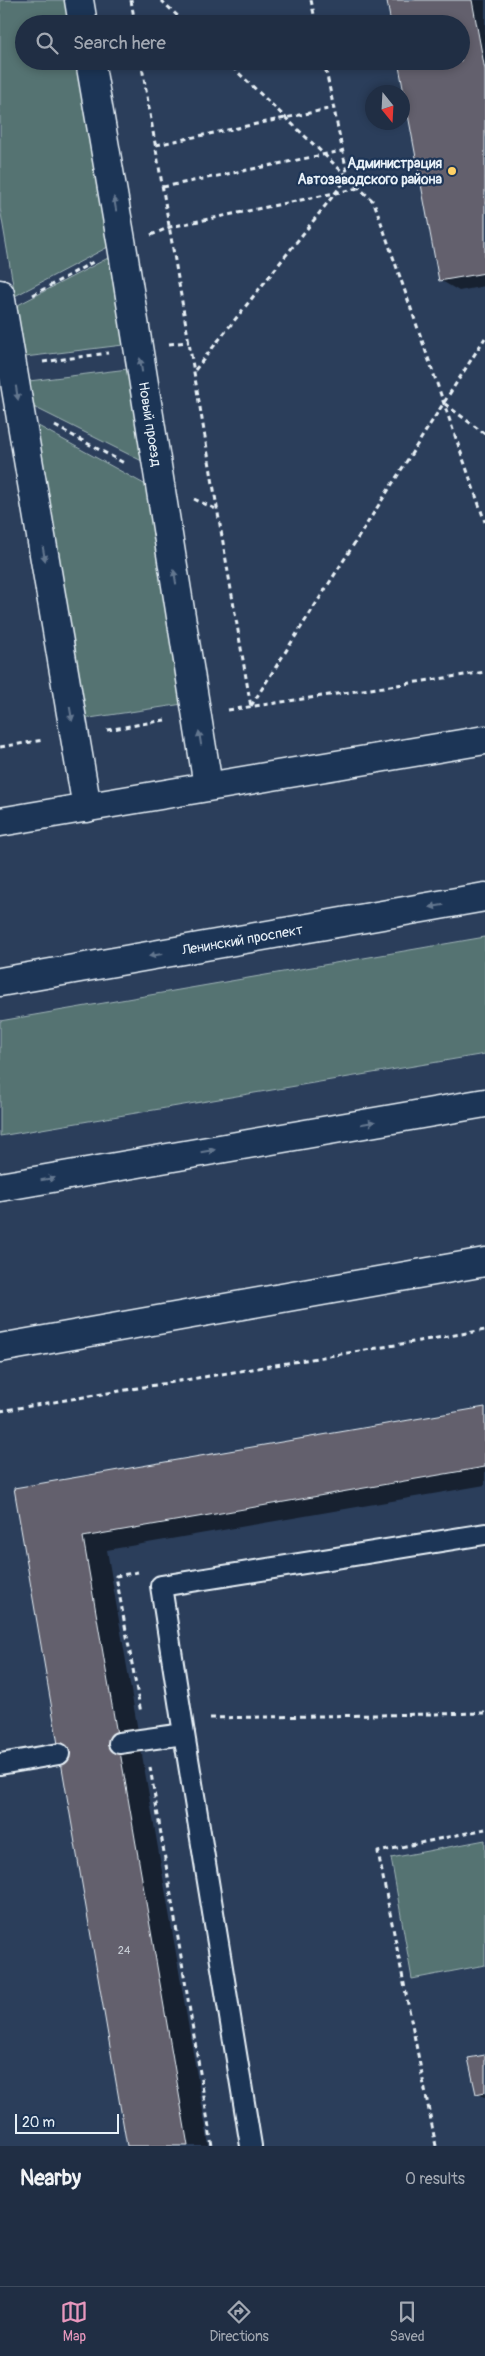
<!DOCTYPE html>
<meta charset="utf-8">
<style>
:root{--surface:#202e44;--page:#2d3a4f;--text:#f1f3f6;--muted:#a2a8b2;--line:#3d4a5d;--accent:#e797bd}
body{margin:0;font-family:Pangolin,sans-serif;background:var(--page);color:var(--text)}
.compass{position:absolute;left:365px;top:85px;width:45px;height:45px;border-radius:50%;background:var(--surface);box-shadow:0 2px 8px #0003;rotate:162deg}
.scale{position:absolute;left:15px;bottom:12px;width:104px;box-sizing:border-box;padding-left:5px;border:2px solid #e8f1f8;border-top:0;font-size:14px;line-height:18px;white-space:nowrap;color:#e8f1f8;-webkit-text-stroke:4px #1d3557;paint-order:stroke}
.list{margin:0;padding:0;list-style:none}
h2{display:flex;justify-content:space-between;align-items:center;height:65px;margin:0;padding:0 20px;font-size:21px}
h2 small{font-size:16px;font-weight:400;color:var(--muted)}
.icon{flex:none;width:28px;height:28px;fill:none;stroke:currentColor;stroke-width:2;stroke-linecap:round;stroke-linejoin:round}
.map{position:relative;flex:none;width:485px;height:2146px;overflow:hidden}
.search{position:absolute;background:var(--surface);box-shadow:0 2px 8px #0003;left:15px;right:15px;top:15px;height:55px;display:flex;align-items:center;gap:12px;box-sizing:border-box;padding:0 18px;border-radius:28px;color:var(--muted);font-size:19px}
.sheet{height:140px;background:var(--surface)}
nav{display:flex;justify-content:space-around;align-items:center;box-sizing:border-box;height:70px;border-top:1px solid var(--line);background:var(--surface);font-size:14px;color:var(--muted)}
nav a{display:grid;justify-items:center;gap:2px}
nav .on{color:var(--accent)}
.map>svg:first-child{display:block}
</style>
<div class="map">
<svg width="485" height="2146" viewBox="0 0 485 2146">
<rect width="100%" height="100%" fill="#2b3e5b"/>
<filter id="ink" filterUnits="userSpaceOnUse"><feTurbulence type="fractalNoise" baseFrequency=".02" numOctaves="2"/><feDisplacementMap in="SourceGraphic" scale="10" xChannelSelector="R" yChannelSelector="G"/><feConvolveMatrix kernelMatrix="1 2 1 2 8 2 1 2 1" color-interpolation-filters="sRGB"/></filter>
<g filter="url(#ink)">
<g fill="#547372" stroke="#9eb2b5">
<path d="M0 0H68L72 24H24V61H78L108 247 15 296 0 208Z"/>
<path d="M110 257 123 345 25 357 16 306Z"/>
<path d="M128 369 142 461 32 406 29 381Z"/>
<path d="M31 422 146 485 183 704 83 719Z"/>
<path d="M485 937V1054L0 1136V1021Z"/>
<path d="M485 1840V1965L412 1979 391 1858Z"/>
</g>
<g fill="#0007">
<path d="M399 0H485V286L459 291 440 280 461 61V24Z"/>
<path d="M485 1408V1485L107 1550 209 2146H128L15 1489Z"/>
<path d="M485 2056V2097H484L477 2093Z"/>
</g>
<g fill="#63616d" stroke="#e8f1f8">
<path d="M392 0H472L485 70V273L439 281 398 61H461V24H391L387 1Z"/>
<path d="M485 1407V1467L83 1537 188 2146H127L14 1488Z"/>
<path d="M485 2055V2092L476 2094 468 2058Z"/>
</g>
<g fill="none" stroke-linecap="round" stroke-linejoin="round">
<g stroke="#e8f1f8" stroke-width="24">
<g id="lane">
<path d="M184 1734 251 2146"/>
<path d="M119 1743 184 1734 161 1586 485 1534"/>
<path d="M0 1764 59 1754"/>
</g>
</g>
<g stroke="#e8f1f8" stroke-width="31">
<g id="street">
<path d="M79 0 83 24"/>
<path id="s1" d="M90 61 122 246 208 786"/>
<path d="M0 294 87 808"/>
<path d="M0 822 485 740"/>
<path d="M0 1348 485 1262"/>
</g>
</g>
<g stroke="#e8f1f8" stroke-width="31">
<g id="secondary">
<path id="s2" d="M0 982 485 897"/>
<path d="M0 1187 485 1103"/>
</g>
</g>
<g stroke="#e8f1f8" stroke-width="3" stroke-dasharray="5 4" stroke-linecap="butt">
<path d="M131 0 135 24"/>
<path d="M161 0 186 24"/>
<path d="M311 0 316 24"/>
<path d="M141 61 251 707"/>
<path d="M226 61 374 202 485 522"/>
<path d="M156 145 333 108"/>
<path d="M163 187 342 151"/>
<path d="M151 235 170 227 359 188"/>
<path d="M33 295 93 262"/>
<path d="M169 344 189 342"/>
<path d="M43 362 108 353"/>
<path d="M195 370 348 177 324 61"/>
<path d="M445 404 485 434"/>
<path d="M55 426 124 463"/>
<path d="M194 499 218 510"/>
<path d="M251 706 485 338"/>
<path d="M228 710 485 672"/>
<path d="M107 730 165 720"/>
<path d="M0 747 44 740"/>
<path d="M0 1411 485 1330"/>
<path d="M138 1572 116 1576 141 1713"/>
<path d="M210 1718 485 1713"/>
<path d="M150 1767 212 2146"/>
<path d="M436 2146 378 1852 485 1829"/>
</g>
<use href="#lane" stroke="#1d3557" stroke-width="20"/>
<use href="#street" stroke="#1d3557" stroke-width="28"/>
<use href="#secondary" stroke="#1d3557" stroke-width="28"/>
</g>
<defs><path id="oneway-solid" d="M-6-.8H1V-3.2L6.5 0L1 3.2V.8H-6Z" transform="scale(1.25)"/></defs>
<g fill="#64778f">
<use href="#oneway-solid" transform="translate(115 204) rotate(-100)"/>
<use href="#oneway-solid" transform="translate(141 365) rotate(-99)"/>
<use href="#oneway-solid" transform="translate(17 393) rotate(81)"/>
<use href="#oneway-solid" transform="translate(44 554) rotate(80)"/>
<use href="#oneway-solid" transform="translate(175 577) rotate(-99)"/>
<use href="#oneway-solid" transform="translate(71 714) rotate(80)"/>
<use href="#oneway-solid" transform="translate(200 738) rotate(-99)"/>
<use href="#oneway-solid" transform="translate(437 906) rotate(170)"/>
<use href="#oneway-solid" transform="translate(156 955) rotate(170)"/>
<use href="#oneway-solid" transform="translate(368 1123) rotate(-10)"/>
<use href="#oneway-solid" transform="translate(208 1151) rotate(-10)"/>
<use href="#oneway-solid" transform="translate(48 1179) rotate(-10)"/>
</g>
</g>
<circle fill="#ffd166" stroke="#1d3557" stroke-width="2" cx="452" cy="171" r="5"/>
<g text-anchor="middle" stroke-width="4.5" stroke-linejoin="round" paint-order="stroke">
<g font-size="11" fill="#c7cdd5">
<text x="124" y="1954">24</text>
</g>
<g font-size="14" font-weight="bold" fill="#e8f1f8" stroke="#1d3557" text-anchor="end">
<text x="442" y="168">Администрация<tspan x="442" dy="16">Автозаводского района</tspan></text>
</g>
<g font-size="14" fill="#e8f1f8" stroke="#1d3557">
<text dy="5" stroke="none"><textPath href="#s1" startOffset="368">Новый проезд</textPath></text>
<text dy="5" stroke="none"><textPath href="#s2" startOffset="246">Ленинский проспект</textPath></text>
</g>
</g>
</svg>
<svg class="compass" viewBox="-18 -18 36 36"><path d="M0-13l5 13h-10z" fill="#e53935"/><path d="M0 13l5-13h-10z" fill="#a2a8b2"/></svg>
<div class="scale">20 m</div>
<div class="search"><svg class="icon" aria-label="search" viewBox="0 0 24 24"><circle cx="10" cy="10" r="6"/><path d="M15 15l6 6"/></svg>Search here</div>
</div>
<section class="sheet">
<h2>Nearby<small>0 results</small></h2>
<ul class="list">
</ul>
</section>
<nav>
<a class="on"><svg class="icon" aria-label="map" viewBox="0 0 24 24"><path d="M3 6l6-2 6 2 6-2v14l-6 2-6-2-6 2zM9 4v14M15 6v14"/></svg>Map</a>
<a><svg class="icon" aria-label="directions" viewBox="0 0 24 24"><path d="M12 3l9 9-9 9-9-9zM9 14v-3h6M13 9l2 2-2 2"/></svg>Directions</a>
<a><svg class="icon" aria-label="saved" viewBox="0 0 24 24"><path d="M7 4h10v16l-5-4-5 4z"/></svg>Saved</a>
</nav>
